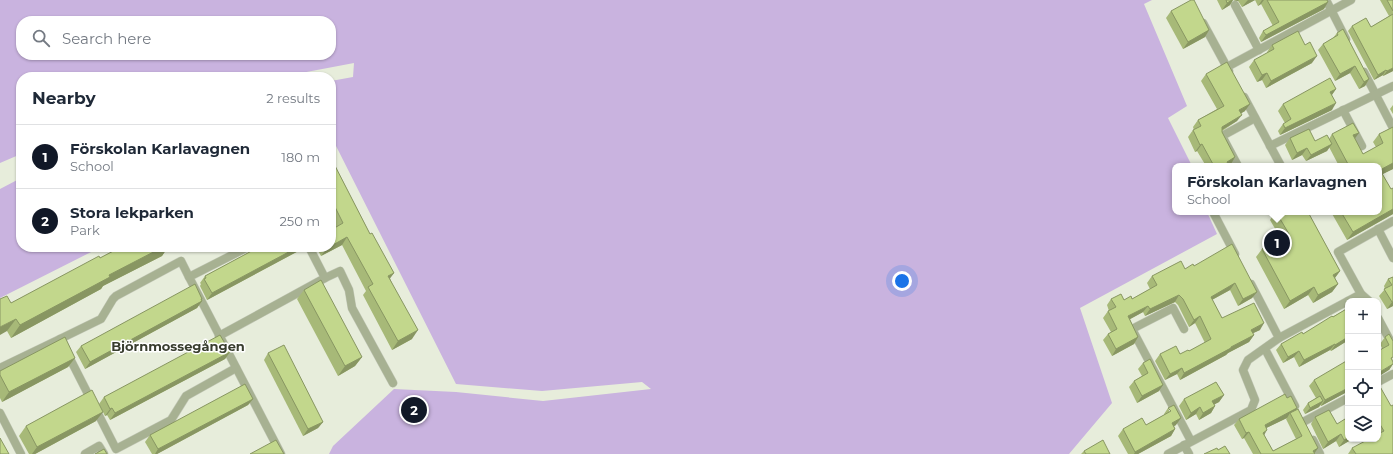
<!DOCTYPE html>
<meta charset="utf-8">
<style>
:root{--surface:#fff;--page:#f2f2f3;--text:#1f2937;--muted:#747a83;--line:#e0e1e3;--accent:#111827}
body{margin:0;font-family:Montserrat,sans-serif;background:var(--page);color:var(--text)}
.controls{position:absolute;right:12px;bottom:12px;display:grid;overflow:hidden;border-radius:8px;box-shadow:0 1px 3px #0004}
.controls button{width:36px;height:36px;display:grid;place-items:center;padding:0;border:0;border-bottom:1px solid var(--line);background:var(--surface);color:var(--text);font:20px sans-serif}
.you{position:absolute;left:902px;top:281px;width:14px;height:14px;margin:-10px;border:3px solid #fff;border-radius:50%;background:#1a73e8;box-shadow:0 0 0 6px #1a73e833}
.badge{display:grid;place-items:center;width:26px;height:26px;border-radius:50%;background:var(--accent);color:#fff;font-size:13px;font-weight:700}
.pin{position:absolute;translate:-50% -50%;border:2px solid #fff;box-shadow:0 1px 4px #0006}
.popup{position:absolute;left:1172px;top:163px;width:210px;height:52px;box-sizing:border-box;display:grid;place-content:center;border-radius:8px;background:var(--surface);filter:drop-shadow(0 1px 3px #0005);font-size:13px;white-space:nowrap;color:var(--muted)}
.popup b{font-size:15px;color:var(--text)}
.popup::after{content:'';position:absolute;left:50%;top:100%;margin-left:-8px;border:8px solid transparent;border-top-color:var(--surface)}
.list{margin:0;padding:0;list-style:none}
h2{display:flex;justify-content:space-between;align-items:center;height:52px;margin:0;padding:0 16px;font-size:17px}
h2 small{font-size:13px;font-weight:400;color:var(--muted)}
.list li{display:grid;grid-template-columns:26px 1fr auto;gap:12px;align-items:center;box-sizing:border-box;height:64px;padding:0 16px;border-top:1px solid var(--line)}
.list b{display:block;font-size:15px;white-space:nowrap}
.list p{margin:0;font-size:13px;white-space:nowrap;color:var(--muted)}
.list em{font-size:13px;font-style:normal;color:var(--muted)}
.icon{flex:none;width:22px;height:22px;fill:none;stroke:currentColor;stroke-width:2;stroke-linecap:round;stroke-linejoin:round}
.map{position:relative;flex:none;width:1393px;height:454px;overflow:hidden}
.search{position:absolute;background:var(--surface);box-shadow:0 1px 3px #0004;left:16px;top:16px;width:320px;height:44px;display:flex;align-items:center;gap:10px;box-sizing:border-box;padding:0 14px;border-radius:16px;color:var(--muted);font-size:15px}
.panel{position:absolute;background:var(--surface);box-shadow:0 1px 3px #0004;left:16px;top:72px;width:320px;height:180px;border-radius:16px}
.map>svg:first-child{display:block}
</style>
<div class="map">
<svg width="1393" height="454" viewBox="0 0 1393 454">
<rect width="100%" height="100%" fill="#e7eddb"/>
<g fill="#c9b3df" fill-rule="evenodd">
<path d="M0 0H1152L1144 4 1187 106 1168 118 1192 166H1175V212H1207L1217 234 1080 308 1112 403 1069 454H329L333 446 394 389 456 392 543 401 651 389 642 382 542 391 456 384 331 136V81L353 77 354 63 280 77H21V154L0 163ZM21 21H331V55H21Z"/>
<path d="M21 178V247H101L0 298V189Z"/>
</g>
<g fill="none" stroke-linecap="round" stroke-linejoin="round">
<g stroke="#c4c9b9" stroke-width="9">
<g id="service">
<path d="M1326 0 1346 39"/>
<path d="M1235 5 1259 50"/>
<path d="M1203 23 1229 71"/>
<path d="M1227 67 1351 0"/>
<path d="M1364 72 1393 128"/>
<path d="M1244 97 1281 166"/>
<path d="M1343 110 1362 146"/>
<path d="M1270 146 1393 86"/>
<path d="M1238 166 1222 136 1255 118"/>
<path d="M1213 212 1235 254"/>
<path d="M1378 229 1393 258"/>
<path d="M248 247 189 277 281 454"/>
<path d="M309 247 325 278 340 271 349 290 352 308 393 383"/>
<path d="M1251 284 1279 338 1348 301"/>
<path d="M1361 294 1369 301"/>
<path d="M1348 301 1361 294 1338 252 1393 221"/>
<path d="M1378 318 1393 346"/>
<path d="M1184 329 1173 308 1132 329 1191 441"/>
<path d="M219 336 325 278"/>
<path d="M60 339 101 319 113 299 116 296 181 261 189 277"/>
<path d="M1265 349 1295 406"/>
<path d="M0 368 60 339 116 449 171 420 186 396 236 368"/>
<path d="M1378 382 1393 374"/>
<path d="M0 413 21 454"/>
<path d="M1303 422 1348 398"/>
<path d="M1313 440 1320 454"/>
<path d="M1184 445 1189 454"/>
<path d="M85 454 99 446 104 454"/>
<path d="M1168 454 1251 410 1255 400 1243 370 1248 360 1279 338"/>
</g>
</g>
<use href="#service" stroke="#a7b192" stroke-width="8"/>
</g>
<g fill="#a7b978" fill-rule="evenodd">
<path d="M1217 0H1255L1242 7 1238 1 1233 0 1230 5 1222 10Z"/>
<path d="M1255 0H1327L1324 9 1261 42 1259 38 1263 31 1273 26 1261 4 1258 6Z"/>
<path d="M1380 0H1393V71L1383 76V75L1374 80 1348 31 1352 26 1371 27 1389 16Z"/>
<path d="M1171 11 1209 30 1205 37 1183 49 1166 18Z"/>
<path d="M1337 33 1369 79 1365 86 1359 89 1350 73 1335 81 1318 50 1323 44 1333 38Z"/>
<path d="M1272 45H1305L1312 63 1266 88 1262 80 1257 82 1249 67 1254 60 1268 53 1267 52Z"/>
<path d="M1206 74 1245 111 1241 113 1237 121 1222 131V132L1235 157 1231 164 1228 165 1229 166H1206L1197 151 1195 152 1188 137 1193 130H1194L1193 127 1198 120 1217 109 1201 81Z"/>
<path d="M1336 89 1332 95V110L1280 135 1278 131 1283 124 1285 123 1278 111 1283 104Z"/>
<path d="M1393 105V114L1390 109Z"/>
<path d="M1393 127V169L1382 174 1391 189 1393 188V214L1347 240 1331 212H1379V166H1339L1329 147 1327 151 1306 161 1302 155 1292 160 1285 145 1290 138 1315 141 1329 139 1332 134 1355 138 1363 154 1376 147 1373 142 1379 134Z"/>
<path d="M331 158 370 234 394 273 390 278 412 339 392 350 363 295 366 291 342 245 321 256 316 247H331L335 227 331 219Z"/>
<path d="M1275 212H1308L1340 271 1335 278 1338 284 1332 292 1313 303 1308 295 1284 309 1256 257 1262 249 1281 239 1270 220Z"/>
<path d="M121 247H168L162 256 103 286 101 289 11 338 7 331 11 303Z"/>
<path d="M259 247H304V248L207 300 200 286 201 284 200 283 205 276Z"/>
<path d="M1194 266 1257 292 1252 298 1238 306 1230 290 1212 300 1222 318 1260 330 1253 333 1254 335 1249 342 1228 353 1226 355 1180 380 1177 374 1165 380 1155 361 1160 354H1180L1189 351 1205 343 1195 323 1189 327 1178 305 1175 302 1145 316 1143 312 1130 319 1138 337 1134 344 1112 356 1103 340 1108 334 1111 332 1103 318 1108 311H1109L1107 305 1111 299 1124 300 1132 299 1150 289 1147 283 1152 276 1185 269Z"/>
<path d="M1393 277V306L1387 309 1379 296 1385 289 1384 286 1388 279Z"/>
<path d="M304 290 362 357 355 366 338 376 297 299Z"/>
<path d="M202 299 201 300 202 301 197 308 85 369 76 352 81 346Z"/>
<path d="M1348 308V339L1347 341 1331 351 1330 350 1299 367 1294 357 1283 363 1276 350 1281 344 1303 334Z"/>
<path d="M1389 334 1393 364 1389 370 1382 348 1380 344 1385 337Z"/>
<path d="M230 352 225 359 110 420 107 415 105 416 99 404 104 397Z"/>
<path d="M268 353 323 422 318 428 303 436 264 360Z"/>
<path d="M75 358 68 367 2 402 0 398V371Z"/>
<path d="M1143 363 1159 391 1137 403 1129 387 1134 381 1142 376 1138 369Z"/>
<path d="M1314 380 1345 393 1321 406 1320 405 1319 407 1305 414 1303 410 1308 403 1316 398 1309 386Z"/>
<path d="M1378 383 1393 454H1348L1352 448 1378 439Z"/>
<path d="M1224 395 1219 402 1214 404 1215 406 1211 413 1199 420 1196 414 1186 420 1179 406 1184 399Z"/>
<path d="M1287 398 1297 408 1296 410 1318 448 1314 453 1315 454H1253L1244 438 1242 439 1234 425 1239 419ZM1287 418 1286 419 1296 439 1273 451 1264 436 1266 428Z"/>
<path d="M253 399 248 405 157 454H152L145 442 150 435Z"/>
<path d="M1168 408 1176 425 1174 426 1175 429 1171 436 1138 454H1128L1118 436 1123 429 1146 425 1164 415V414Z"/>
<path d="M1315 417 1337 424 1349 441 1339 447 1336 441 1323 449 1311 424Z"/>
<path d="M96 421 35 454H29L19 436 26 426Z"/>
<path d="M1084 451 1110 454H1081Z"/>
</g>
<g fill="#889662">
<path d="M1232 0H1239L1238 1 1233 0 1230 5 1222 10 1227 3Z"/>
<path d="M1248 0H1255L1242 7 1247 1Z"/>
<path d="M1262 0H1264L1261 4 1258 6Z"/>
<path d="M1328 2 1324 9 1261 42 1266 35Z"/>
<path d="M1209 30 1205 37 1183 49 1188 42Z"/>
<path d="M1317 56 1312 63 1266 88 1271 81Z"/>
<path d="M1355 66 1350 73 1335 81 1340 74Z"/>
<path d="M1393 68V71L1383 76 1387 71Z"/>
<path d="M1386 70 1383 75 1374 80 1378 75Z"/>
<path d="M1267 73 1262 80 1257 82 1262 75Z"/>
<path d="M1369 79 1365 86 1359 89 1364 82Z"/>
<path d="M1336 89 1331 96 1330 92Z"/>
<path d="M1336 103 1332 110 1280 135 1285 128Z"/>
<path d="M1250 104 1245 111 1235 117 1239 110Z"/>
<path d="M1242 115 1237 121 1217 133 1222 127Z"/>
<path d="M1359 133 1353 141V135Z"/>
<path d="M1202 144 1197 151 1195 152 1200 145Z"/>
<path d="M1332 144 1327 151 1306 161 1311 155Z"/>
<path d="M1307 148 1302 155 1292 160 1297 153Z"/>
<path d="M1235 157 1231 164 1227 166V162Z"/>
<path d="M1393 163V169L1379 176 1380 170Z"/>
<path d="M1393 209V214L1347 240 1353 232Z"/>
<path d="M347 237 342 245 321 256 327 248 329 247H331V246Z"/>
<path d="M162 247H168L162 256 103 286 101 289 11 338 20 325 109 275Z"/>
<path d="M298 247H304V248L207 300 212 293Z"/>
<path d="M1340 271 1334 279 1333 275Z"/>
<path d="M394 273 388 281V276Z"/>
<path d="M1235 283 1230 290 1206 303 1211 297Z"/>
<path d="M1338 284 1332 292 1313 303 1318 295Z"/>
<path d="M1314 287 1308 295 1284 309 1290 301Z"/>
<path d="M1257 292 1252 298 1238 306 1243 299Z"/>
<path d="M1179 295 1175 302 1145 316 1150 309Z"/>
<path d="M202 299 200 302 202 301 197 308 85 369 90 362Z"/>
<path d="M1392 302H1393V306L1387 309Z"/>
<path d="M1148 306 1143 312 1123 323 1128 316Z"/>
<path d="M1200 316 1195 323 1189 327 1194 320Z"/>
<path d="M16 319 7 331 0 335V327Z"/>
<path d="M1264 323 1260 330 1247 336 1251 330Z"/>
<path d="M418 330 412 339 392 350 398 341Z"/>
<path d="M1254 335 1249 342 1228 353 1226 355 1180 380 1184 373 1231 347Z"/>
<path d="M1138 337 1134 344 1112 356 1116 349Z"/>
<path d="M1348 337V339L1347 341 1331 351 1335 345Z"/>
<path d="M1335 344 1330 350 1299 367 1304 360Z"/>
<path d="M1299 351 1294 357 1283 363 1288 357Z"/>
<path d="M230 352 225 359 110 420 115 413Z"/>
<path d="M362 357 355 366 338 376 345 366Z"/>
<path d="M75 358 68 367 2 402 9 392Z"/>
<path d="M1393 364 1389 370 1378 377V373Z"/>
<path d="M1182 368 1177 374 1165 380 1170 374Z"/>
<path d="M1163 385 1159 391 1137 403 1142 396Z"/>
<path d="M1348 388V393H1345L1321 406 1325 400Z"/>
<path d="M1224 395 1219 402 1208 408 1212 401Z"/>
<path d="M253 399 248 405 157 454H155L158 449Z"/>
<path d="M1323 401 1319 407 1305 414 1310 408Z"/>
<path d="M1215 406 1211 413 1199 420 1203 413Z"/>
<path d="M1200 407 1196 414 1186 420 1191 413Z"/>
<path d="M112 408 107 415 105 416 110 409Z"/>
<path d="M1297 408 1293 415 1290 413 1287 418 1260 431 1265 425Z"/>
<path d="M103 412 96 421 35 454H32L37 447Z"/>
<path d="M1181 418 1176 425 1167 430 1172 423Z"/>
<path d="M323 422 318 428 303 436 308 429Z"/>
<path d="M1175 429 1171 436 1138 454H1134L1135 452Z"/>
<path d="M1267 430 1263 437V433Z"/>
<path d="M1249 432 1244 438 1242 439 1246 433Z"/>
<path d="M1341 434 1336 441 1323 449 1328 442Z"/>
<path d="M1348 438V439H1351L1349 441 1339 447 1344 440Z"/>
<path d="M1318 448 1314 454 1313 451Z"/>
</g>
<g fill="#c2d78c" stroke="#889662">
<path d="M1191 0H1194L1209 30 1188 42 1171 11Z"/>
<path d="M1226 0H1232L1227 3Z"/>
<path d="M1267 0H1327L1328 2 1266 35 1263 31 1279 22Z"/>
<path d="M1387 0H1393V11Z"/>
<path d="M1393 14V68L1387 71 1386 70 1378 75 1352 26 1366 18 1371 27Z"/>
<path d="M1343 29 1369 79 1364 82 1355 66 1340 74 1323 44 1338 35 1337 33Z"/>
<path d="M1298 31 1305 45 1310 42 1317 56 1271 81 1267 73 1262 75 1254 60 1274 49 1272 45Z"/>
<path d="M1227 62 1250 104 1239 110 1242 115 1222 127V132L1235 157 1227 162 1229 166H1214L1202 144 1200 145 1193 130 1201 126 1198 120 1224 106 1206 74Z"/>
<path d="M1330 78 1336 89 1330 92 1336 103 1285 128 1283 124 1291 119 1283 104Z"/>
<path d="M1353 123 1359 133 1353 135 1363 154 1383 143 1379 134 1393 127V163L1380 170 1391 189 1393 188V209L1353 232 1341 212H1379V166H1349L1332 134Z"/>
<path d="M1309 129 1315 141 1327 135 1332 144 1311 155 1307 148 1297 153 1290 138Z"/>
<path d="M331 158 370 234 372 233 394 273 388 276 418 330 398 341 368 287 373 284 347 237 331 246V230L343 223 331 199Z"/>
<path d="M1276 212H1308L1340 271 1333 275 1338 284 1318 295 1314 287 1290 301 1262 249 1289 234Z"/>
<path d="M1232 244 1257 292 1243 299 1235 283 1211 297 1222 318 1254 303 1264 323 1251 330 1254 335 1231 347V348L1184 373 1182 368 1170 374 1160 354 1176 346 1180 354 1188 350 1189 351 1211 339 1200 316 1194 320 1183 299 1179 295 1150 309 1148 306 1128 316 1138 337 1116 349 1108 334 1117 329 1108 311 1116 307 1111 299 1121 294 1124 300 1131 296 1132 299 1157 285 1152 276 1181 261 1185 269 1193 264 1194 266Z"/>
<path d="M121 247H163L109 275 110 277 20 325 16 319 0 327V299L7 296 11 303 99 256 100 258Z"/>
<path d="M259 247H298L212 293 204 279 206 278 205 276Z"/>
<path d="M1393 277V302H1392L1384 289 1392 285 1388 279Z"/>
<path d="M321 280 362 357 345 366 304 290Z"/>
<path d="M195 284 202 299H201L202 301 90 362 81 346Z"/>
<path d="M1348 308V337L1335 345V344L1304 360 1299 351 1288 357 1281 344 1302 332 1303 334 1332 316 1333 317Z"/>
<path d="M1389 334 1393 341V357L1391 358 1393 362V364L1378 373V351L1389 345 1385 337Z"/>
<path d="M220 335 230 352 115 413 112 408 110 409 104 397Z"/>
<path d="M65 337 75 358 9 392 0 375V371Z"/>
<path d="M284 345 323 422 308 429 268 353Z"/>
<path d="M1150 359 1163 385 1142 396 1134 381 1148 373 1143 363Z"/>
<path d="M1348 360V388L1325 400 1314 380Z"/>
<path d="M1216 382 1224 395 1212 401 1215 406 1203 413 1200 407 1191 413 1184 399Z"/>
<path d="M1378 383 1391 406 1393 405V454H1356L1352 448 1369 439H1378V434L1384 431 1378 421Z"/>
<path d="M245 384 253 399 158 449 150 435Z"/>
<path d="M92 390 103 412 37 447 26 426Z"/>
<path d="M1285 394 1287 398 1291 396 1297 408 1265 425 1267 430 1263 433 1273 451 1302 436 1290 413 1298 409 1318 448 1313 451 1315 454H1261L1249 432 1246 433 1239 419Z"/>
<path d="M1320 396 1323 401 1310 408 1308 403Z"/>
<path d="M1174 405 1181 418 1172 423 1175 429 1135 452 1123 429 1142 418 1146 425 1171 411 1168 408Z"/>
<path d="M1329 410 1337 424 1345 419 1348 424V438L1344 440 1341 434 1328 442 1315 417Z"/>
<path d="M0 438 9 454H0Z"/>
<path d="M276 440 284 454H250Z"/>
<path d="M1103 440 1110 454H1086L1084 451Z"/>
<path d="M1225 446 1230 454H1204L1217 448 1218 450Z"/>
<path d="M104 449 107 454H95Z"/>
</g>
<g text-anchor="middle" stroke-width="3" stroke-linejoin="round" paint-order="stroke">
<g font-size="13" font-weight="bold" fill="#383d2e" stroke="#fff">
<text x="178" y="351">Björnmossegången</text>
</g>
</g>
</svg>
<div class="controls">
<button>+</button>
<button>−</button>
<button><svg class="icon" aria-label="locate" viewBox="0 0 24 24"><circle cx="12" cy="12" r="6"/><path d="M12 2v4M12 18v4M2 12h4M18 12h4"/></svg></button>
<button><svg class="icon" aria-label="layers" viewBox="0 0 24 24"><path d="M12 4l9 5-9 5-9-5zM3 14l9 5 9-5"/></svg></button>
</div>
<div class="you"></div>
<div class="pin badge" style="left:1277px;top:243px">1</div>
<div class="popup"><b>Förskolan Karlavagnen</b>School</div>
<div class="pin badge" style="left:414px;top:410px">2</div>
<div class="search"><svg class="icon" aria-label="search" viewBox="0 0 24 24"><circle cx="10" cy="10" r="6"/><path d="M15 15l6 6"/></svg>Search here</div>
<section class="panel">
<h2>Nearby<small>2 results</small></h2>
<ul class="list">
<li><span class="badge">1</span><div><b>Förskolan Karlavagnen</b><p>School</p></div><em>180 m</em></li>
<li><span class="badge">2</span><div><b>Stora lekparken</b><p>Park</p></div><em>250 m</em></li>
</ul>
</section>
</div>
